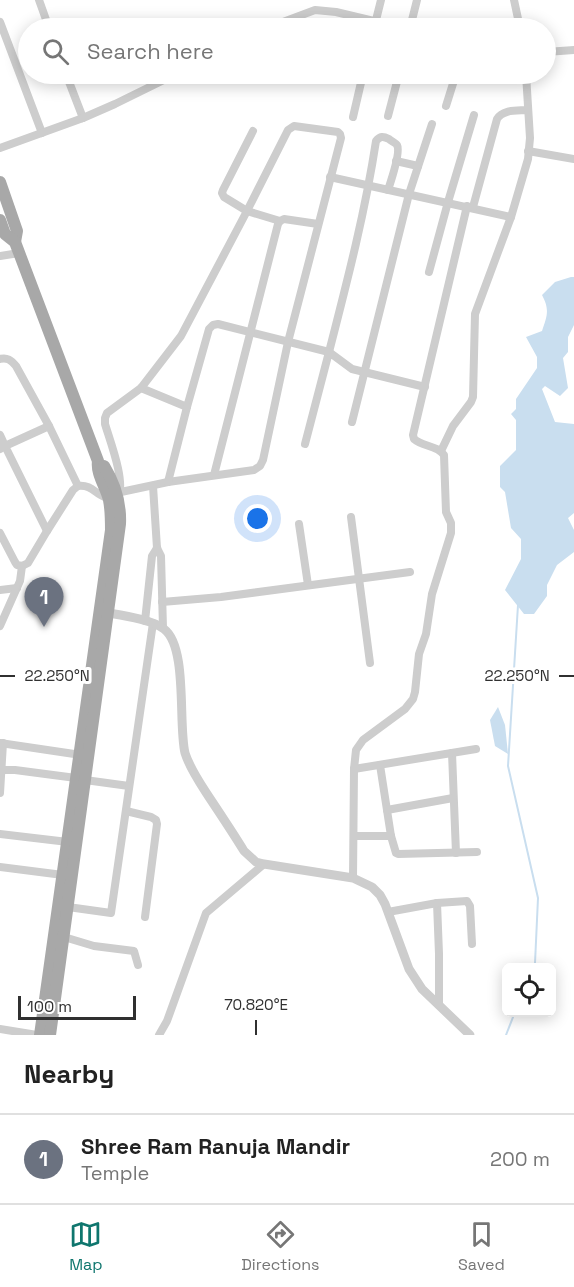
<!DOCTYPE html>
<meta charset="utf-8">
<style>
:root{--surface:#fff;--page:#f6f6f6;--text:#222;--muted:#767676;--line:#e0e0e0;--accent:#0f766e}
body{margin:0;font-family:"Space Grotesk",sans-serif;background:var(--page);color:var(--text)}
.controls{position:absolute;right:18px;bottom:18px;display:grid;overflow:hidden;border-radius:9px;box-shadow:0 3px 15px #0003}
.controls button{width:54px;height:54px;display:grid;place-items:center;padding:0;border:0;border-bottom:2px solid var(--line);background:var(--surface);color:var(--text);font:30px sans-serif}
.scale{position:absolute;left:18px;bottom:15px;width:118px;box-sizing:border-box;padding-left:6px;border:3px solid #303030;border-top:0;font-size:16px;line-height:21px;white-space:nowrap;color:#303030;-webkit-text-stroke:4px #fff;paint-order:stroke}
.you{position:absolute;left:258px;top:519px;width:21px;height:21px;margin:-15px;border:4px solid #fff;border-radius:50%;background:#1a73e8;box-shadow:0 0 0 9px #1a73e833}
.badge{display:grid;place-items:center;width:39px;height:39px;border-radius:50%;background:var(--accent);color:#fff;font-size:20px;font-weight:700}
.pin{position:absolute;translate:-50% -50px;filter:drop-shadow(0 2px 3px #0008)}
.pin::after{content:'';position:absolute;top:32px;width:21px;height:18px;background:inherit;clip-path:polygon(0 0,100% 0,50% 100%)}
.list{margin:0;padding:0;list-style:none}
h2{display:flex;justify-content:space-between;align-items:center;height:78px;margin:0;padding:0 24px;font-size:26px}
h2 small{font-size:20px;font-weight:400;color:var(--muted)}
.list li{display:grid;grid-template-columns:39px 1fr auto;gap:18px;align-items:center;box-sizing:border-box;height:90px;padding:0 24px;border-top:2px solid var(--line)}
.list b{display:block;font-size:22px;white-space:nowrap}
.list p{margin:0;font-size:20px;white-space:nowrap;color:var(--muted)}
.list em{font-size:20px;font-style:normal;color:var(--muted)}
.icon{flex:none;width:33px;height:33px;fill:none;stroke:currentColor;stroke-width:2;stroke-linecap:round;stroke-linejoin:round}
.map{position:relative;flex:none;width:574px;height:1035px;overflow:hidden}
.search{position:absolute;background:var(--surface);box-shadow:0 3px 15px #0003;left:18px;right:18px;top:18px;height:66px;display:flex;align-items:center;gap:15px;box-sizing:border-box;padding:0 21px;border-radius:33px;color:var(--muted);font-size:22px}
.sheet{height:168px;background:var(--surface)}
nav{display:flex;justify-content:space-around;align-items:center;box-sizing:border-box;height:84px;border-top:2px solid var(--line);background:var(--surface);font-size:16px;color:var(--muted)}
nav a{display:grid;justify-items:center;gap:3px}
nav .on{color:var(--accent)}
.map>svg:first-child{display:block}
</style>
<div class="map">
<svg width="574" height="1035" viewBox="0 0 574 1035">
<rect width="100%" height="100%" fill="#fff"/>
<g fill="#c9deef">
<path d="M571 277H574V325L568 337V352L563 358 568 388 560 396 545 386 542 389 555 422 574 424V513L568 518 574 530V552L557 565 547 585V596L534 614H524L505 590 521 559V539L511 528 505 492 500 487V466L516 450V420L511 414 516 409V399L537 368V357L526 337 542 331C547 316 550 310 542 295L555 282Z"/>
<path d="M498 707 505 725 508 754 495 746 490 720Z"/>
</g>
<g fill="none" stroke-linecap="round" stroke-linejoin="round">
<g stroke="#c9deef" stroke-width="2">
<path d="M518 605 508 766 538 898 535 963 533 968"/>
<path d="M506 1035 515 1012"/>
</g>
<g stroke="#cdcdcd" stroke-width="8">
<path d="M39 0 49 28"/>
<path d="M514 0 520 28"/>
<path d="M0 22 42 133"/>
<path d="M267 28 315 10 336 12 403 28"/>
<path d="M374 28 381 0"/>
<path d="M410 28 417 0"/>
<path d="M546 52 574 50"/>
<path d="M66 74 83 118"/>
<path d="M446 106 456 74"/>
<path d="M388 116 399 74"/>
<path d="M353 117 363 74"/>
<path d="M253 131 223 190 222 193 224 197 247 211 280 221"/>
<path d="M0 148 83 118 115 104 176 74"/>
<path d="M528 151 574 159"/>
<path d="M396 161 418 166"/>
<path d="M330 177 511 217"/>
<path d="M473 207 497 119C503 109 517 111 528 110"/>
<path d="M0 256 19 253"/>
<path d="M429 272 448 202 474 115"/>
<path d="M0 359C7 357 11 360 16 366L49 426 78 486"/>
<path d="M141 388 187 407 209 329 213 325 218 324 329 352C347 282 365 213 376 141 380 136 383 136 389 139 391 141 396 143 397 145 401 152 391 181 388 190"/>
<path d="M352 422 409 194 432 124"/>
<path d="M49 426 5 446 47 531 73 490 78 486C97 484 96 502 118 497 126 482 110 441 105 424V418L107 413 141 388 181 336 247 211 288 130 294 126 338 132 340 134 341 138 288 342 263 460 260 466 254 470 168 482 121 492"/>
<path d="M0 435 5 446 0 449"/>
<path d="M305 444 329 352 352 369 425 387"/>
<path d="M441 451 453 426 471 402 473 397 475 314 511 217 528 159 530 138 526 74"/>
<path d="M214 475 278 224 280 221 284 219 318 224"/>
<path d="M168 482 187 407"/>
<path d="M153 486 157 548 161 556 163 628"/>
<path d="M351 517 370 663"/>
<path d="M299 524 308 585"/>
<path d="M0 533 15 562 17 565 22 566 28 563 47 531"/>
<path d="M0 590 17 588"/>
<path d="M162 602 221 597 410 572"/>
<path d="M145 621 152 556 157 548"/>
<path d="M0 626 20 581 22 566"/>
<path d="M0 743 81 755"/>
<path d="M452 753 456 853"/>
<path d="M380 765 391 836 396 853 398 854 477 852"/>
<path d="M354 769 476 749"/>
<path d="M0 770H15L76 778"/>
<path d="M85 780 129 786"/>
<path d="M0 793 3 743"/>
<path d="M387 810 453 798"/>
<path d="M126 811 151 817 156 820 157 824 145 917"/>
<path d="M0 834 68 842"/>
<path d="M355 836H391"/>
<path d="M0 867 63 875"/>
<path d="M353 878 354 769 356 750 363 740 405 709 413 699 415 692 419 654 426 634 432 594 451 533V523L446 512 444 455C437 445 423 447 414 439L413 435 467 206"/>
<path d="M437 903 439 954V1005"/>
<path d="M68 907 111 913 153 623"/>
<path d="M388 912 437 903 467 901 470 906 472 944"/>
<path d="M64 937 94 946 134 951 138 965"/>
<path d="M0 1029 37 1035"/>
<path d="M159 1035 167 1021 206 913 264 864"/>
</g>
<path stroke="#cdcdcd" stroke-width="9" d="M103 612C119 615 151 619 164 629 188 647 178 724 185 753 190 769 200 783 209 797 221 815 233 833 244 851L256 862 264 864 353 878 372 887 380 895 385 904 409 969 422 989 470 1035"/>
<g stroke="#a8a8a8" stroke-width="12">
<path d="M0 182 17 231 15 242"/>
<path d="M0 220 5 234 15 242 98 461C96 474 106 487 109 500 111 510 111 520 111 530L40 1035"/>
<path d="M50 1035 120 524C121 503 115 484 104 466"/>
</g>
</g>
<path fill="none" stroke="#303030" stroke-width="2" d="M0 676H15M559 676H574M256 1020V1035"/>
<g font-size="15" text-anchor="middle" fill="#303030" stroke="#fff" stroke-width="6" stroke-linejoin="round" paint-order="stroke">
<text x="57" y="681">22.250°N</text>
<text x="517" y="681">22.250°N</text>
<text x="256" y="1010">70.820°E</text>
</g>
</svg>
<div class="controls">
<button><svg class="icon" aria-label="locate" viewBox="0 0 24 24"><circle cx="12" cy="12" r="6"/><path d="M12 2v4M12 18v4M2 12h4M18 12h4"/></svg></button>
</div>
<div class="scale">100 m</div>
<div class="you"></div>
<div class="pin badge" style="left:44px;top:627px;background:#6b7280">1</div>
<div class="search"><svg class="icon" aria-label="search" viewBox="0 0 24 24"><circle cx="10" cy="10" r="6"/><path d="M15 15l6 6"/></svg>Search here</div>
</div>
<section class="sheet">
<h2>Nearby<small></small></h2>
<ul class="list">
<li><span class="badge" style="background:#6b7280">1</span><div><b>Shree Ram Ranuja Mandir</b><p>Temple</p></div><em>200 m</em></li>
</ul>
</section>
<nav>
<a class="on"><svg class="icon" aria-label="map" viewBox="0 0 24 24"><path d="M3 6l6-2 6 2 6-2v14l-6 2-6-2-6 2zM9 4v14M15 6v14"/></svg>Map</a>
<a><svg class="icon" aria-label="directions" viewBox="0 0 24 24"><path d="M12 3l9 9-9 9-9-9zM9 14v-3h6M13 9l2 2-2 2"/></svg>Directions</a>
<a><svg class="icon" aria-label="saved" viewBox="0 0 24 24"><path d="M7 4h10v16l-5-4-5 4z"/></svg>Saved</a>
</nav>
